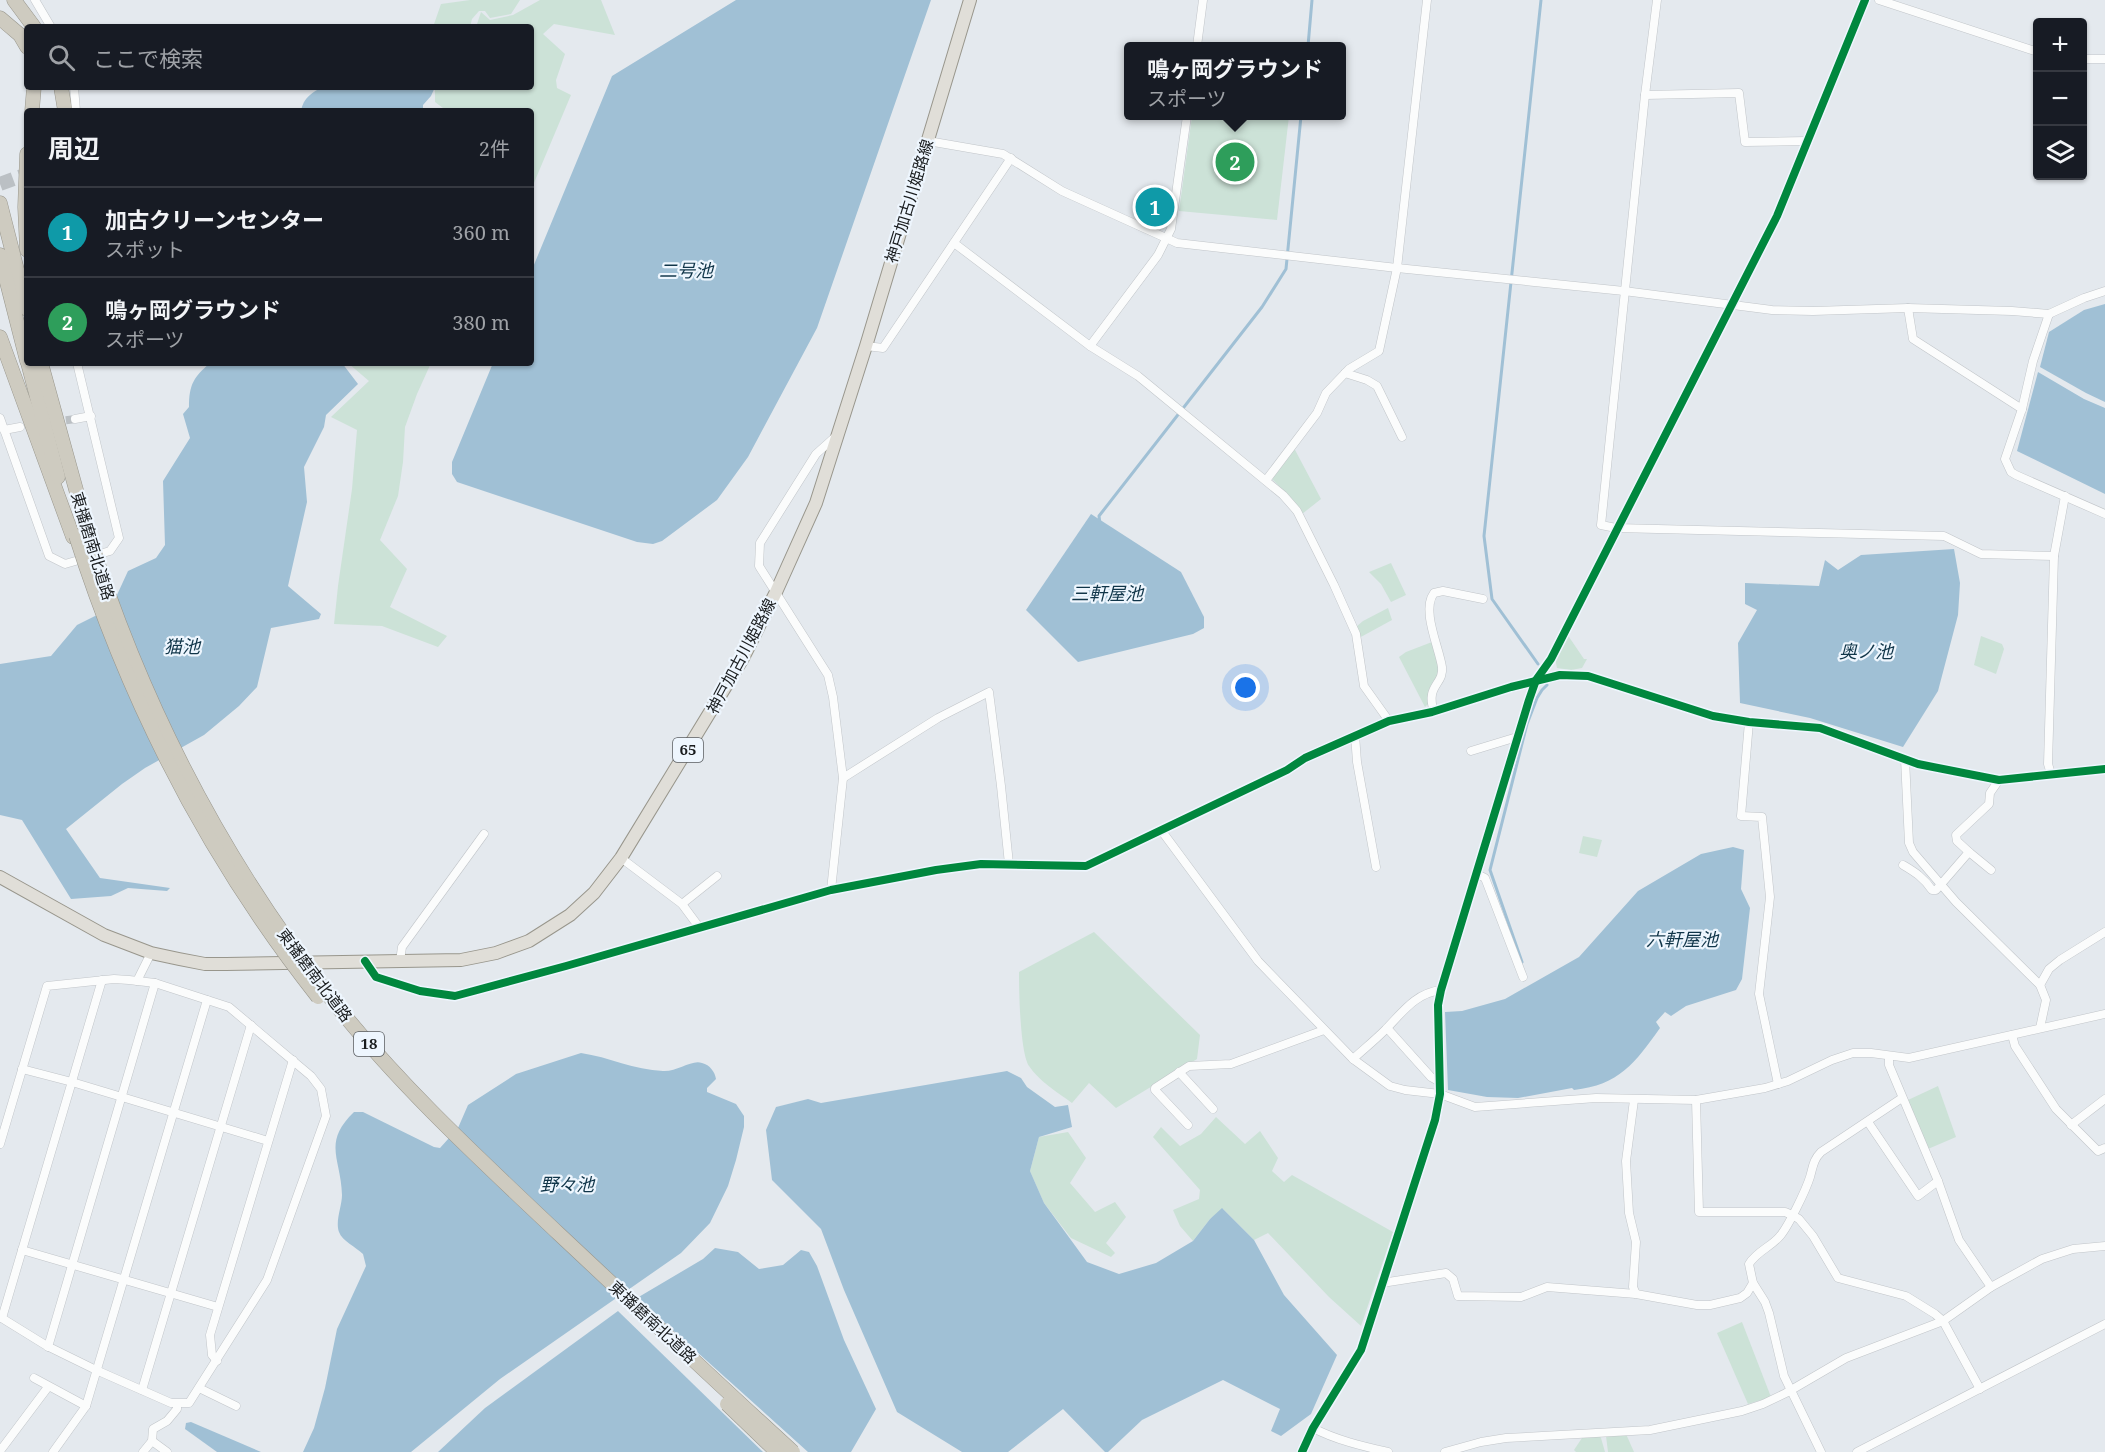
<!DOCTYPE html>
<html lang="ja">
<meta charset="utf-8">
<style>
:root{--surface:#171b24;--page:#20242c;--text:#f1f3f6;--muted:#9ea1a6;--line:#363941;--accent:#b0b3b6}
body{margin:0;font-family:"Noto Serif","Noto Sans JP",serif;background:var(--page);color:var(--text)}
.controls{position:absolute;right:18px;top:18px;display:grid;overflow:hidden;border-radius:6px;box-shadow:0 2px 4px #0004}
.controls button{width:54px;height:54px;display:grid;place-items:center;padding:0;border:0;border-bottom:2px solid var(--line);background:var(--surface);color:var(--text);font:30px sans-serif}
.you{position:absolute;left:1246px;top:688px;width:21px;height:21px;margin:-15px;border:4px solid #fff;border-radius:50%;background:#1a73e8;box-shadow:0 0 0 9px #1a73e833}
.badge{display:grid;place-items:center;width:39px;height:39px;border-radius:50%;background:var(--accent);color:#fff;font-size:20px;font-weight:700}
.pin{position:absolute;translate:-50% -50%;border:3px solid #fff;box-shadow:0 2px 6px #0006}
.popup{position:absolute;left:1124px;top:42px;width:222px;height:78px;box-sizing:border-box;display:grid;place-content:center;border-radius:6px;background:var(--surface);filter:drop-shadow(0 2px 4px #0005);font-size:20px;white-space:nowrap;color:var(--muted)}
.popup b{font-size:22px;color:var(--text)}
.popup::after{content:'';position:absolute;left:50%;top:100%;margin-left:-12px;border:12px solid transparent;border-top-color:var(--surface)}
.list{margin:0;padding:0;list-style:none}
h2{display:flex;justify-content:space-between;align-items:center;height:78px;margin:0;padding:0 24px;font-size:26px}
h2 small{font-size:20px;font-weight:400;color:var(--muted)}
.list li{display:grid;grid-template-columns:39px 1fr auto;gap:18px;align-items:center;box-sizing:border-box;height:90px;padding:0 24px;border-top:2px solid var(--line)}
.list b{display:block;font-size:22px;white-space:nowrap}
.list p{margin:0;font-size:20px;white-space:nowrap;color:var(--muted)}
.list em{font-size:20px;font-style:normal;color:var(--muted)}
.icon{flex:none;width:33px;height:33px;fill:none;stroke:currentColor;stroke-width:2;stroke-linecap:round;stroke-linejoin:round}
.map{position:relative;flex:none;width:2105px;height:1452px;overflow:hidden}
.search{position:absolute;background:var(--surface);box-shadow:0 2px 4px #0004;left:24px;top:24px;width:510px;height:66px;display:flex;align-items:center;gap:15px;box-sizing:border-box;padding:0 21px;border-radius:6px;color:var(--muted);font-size:22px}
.panel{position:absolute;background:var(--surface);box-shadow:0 2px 4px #0004;left:24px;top:108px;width:510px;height:258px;border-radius:6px}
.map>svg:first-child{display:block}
</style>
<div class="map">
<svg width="2105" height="1452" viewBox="0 0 2105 1452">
<rect width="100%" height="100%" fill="#e4e9ee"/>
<g fill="#cce2d7">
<path d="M470 0H520L511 14 490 18 485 11H479L472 19 470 27H447L445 24 433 27 441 4Z"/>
<path d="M540 0H601L615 35 554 24 543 34 565 54 556 80 557 88 571 95 531 190V111H447L435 102V87H531V27H476L481 12 490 20 513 15Z"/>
<path d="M1192 116H1289L1277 220 1179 211Z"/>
<path d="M348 363H431L417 394 405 427 403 462 398 496 380 540 407 569 390 607 447 636 438 647 382 626 334 624 338 586 352 489 357 430 331 417 369 381Z"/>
<path d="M1294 448 1321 499 1302 514 1289 496 1272 479Z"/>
<path d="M1391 563 1406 595 1391 602 1381 584 1369 572Z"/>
<path d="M1388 608 1392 620 1359 638 1356 627 1363 621Z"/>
<path d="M1567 634 1584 659H1587L1582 668 1571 670 1557 668 1555 658Z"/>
<path d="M1981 636 2002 644 2004 649 1996 674 1974 665Z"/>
<path d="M1432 642 1440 666 1429 703 1425 707 1399 657 1406 652Z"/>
<path d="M1583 836 1602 840 1597 857 1579 853Z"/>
<path d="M1094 932 1200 1035 1197 1059 1116 1108 1089 1083 1072 1103C1057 1092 1039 1081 1029 1066 1020 1052 1019 991 1019 972Z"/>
<path d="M1938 1086 1956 1137 1928 1149 1908 1100Z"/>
<path d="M1216 1117 1245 1144 1260 1131 1278 1158 1272 1171 1284 1182 1292 1175 1393 1232 1361 1326 1329 1297 1268 1233 1254 1240 1223 1209 1210 1219 1193 1241 1180 1226 1173 1210 1199 1199 1200 1190 1153 1137 1161 1127 1180 1146 1201 1134Z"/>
<path d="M1068 1132 1086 1158 1070 1183 1095 1212 1115 1202 1126 1217 1106 1243 1115 1253 1111 1257 1071 1238 1044 1203 1030 1171 1039 1137Z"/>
<path d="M1742 1322 1771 1397 1748 1404 1717 1333Z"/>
<path d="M1597 1434 1601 1438 1605 1452H1576L1574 1450 1584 1435Z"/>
<path d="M1626 1434 1634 1452H1608L1606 1436Z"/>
</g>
<g fill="#a0c0d5">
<path d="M736 0H931L817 328 748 457 717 500 662 541 653 544 637 542 457 482 452 474V462L493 363H531V272L612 76Z"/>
<path d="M324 87H435L431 96 423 105V111H301C303 98 313 91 324 87Z"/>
<path d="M2105 304V402L2086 393 2040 367 2049 332 2084 310Z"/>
<path d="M210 363H342L358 384 326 415 324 427 304 467 307 502 288 586 321 614 319 619 271 628 257 687 239 706 204 735 145 768 122 784 66 829 100 878 170 888 167 891 128 888 111 896 71 899 22 820 0 815V664L51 656 77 625 111 608 128 571 156 558 165 545 163 481 190 438 183 414 189 407C189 384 194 377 210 363Z"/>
<path d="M2038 372 2084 399 2105 408V494L2017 451Z"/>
<path d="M1091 514 1181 572 1204 617V628L1193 634 1078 662 1026 610Z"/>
<path d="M1954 549 1960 583 1958 615 1938 691 1903 747 1810 718 1740 703 1738 643 1757 610 1745 604V583L1819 586 1825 560 1838 570 1861 555Z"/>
<path d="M1733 847 1744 850 1741 889 1750 908 1742 979 1736 990 1686 1006 1671 1016 1665 1012 1656 1022 1660 1028C1635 1063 1619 1085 1574 1090L1572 1088 1518 1098 1487 1097 1448 1090 1445 1012 1462 1011 1505 999 1579 957 1638 891 1701 854Z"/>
<path d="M581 1053C609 1057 634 1070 663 1071 677 1072 692 1059 702 1063 710 1065 715 1072 716 1079L707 1088V1092L736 1104 744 1116V1127L736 1160 728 1186 710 1223 681 1253 500 1379 411 1452H303L314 1428 325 1388 337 1329 366 1266 363 1254C356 1247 342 1241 339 1232 335 1221 342 1206 342 1195 341 1158 322 1143 354 1112H363L434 1147 440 1148 458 1128 468 1105 516 1074Z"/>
<path d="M1007 1071 1021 1078 1027 1087 1055 1107 1068 1105 1072 1127 1039 1137 1030 1171 1044 1203 1087 1262 1119 1274 1156 1263 1193 1241 1210 1219 1222 1208 1254 1240 1284 1295 1337 1355 1311 1414 1281 1436 1271 1431 1280 1409 1223 1380 1142 1420 1108 1452H1105L1063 1409 1008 1452H962L897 1412 844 1290 821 1229 772 1180 766 1130 776 1107 808 1099 821 1103Z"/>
<path d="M715 1248 738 1252 759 1269 783 1265 801 1250 809 1252 817 1266 844 1340 876 1409 851 1452H808L637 1298 703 1259Z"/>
<path d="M618 1311 763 1452H438L485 1408Z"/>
<path d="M191 1422 261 1452H217L185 1429 186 1423Z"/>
</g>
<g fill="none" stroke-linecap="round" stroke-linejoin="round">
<g stroke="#a0c0d5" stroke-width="3">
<path d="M1308 46 1312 0"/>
<path d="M1100 524 1099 516 1262 307 1286 269 1301 116"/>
<path d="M1538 664 1492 599 1484 536 1541 0"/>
<path d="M1522 962 1490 870 1527 724 1537 698 1542 690 1547 685"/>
</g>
<path stroke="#bbc0c4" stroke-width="8" stroke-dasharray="8 4" stroke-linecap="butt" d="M54 422 75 419"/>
<path stroke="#bbc0c4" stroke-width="14" stroke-dasharray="14 7" stroke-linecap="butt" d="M0 184 27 174"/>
<g stroke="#c1c5c9" stroke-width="9">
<g id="minor">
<path d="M35 0 51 27"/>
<path d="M1657 0 1645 95 1601 525 1616 528 1944 536 1981 554 2054 556"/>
<path d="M1879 0 2038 52"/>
<path d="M1197 46 1203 0"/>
<path d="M2082 59H2105"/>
<path d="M74 87 76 111"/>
<path d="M1645 95 1739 93 1745 142 1807 141"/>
<path d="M928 141 1003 154 1062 191 1177 243 1397 268 1624 291 1772 310 1813 311 1908 308 2012 311 2049 314 2084 298 2105 291"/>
<path d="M954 243 1090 346 1138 376 1283 495 1297 511 1334 585 1356 634 1364 686 1389 721"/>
<path d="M1908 308 1913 339 2022 409 2005 459 2011 472 2016 475 2105 514"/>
<path d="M866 346 883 348 1011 158"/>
<path d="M1090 346 1158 255 1171 229 1187 116"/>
<path d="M1345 373 1367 380 1377 386 1402 437"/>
<path d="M2022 409 2033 361 2049 314"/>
<path d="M0 418 49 556 65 564 110 551 119 538 77 363"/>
<path d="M75 419 91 416"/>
<path d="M4 430 20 427"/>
<path d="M1267 479 1317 413 1326 393 1349 369 1379 351 1397 268 1427 0"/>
<path d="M1434 712C1425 685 1444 685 1442 667 1439 647 1421 610 1434 593L1443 591 1483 599"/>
<path d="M1749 722 1741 816 1762 817 1770 897 1759 994 1778 1084"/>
<path d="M1355 735 1357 762 1376 867"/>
<path d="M1471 751 1517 737"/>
<path d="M1905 759 1909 843 1913 852 1956 902 2040 985 2046 1000 2040 1028"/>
<path d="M2051 774 2048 764 2054 556 2065 496"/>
<path d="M843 778 938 718 989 692 1001 786 1009 864"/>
<path d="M1161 830 1258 961 1353 1059 1390 1086 1405 1090 1440 1094 1475 1107 1596 1098 1696 1100 1765 1088 1788 1081 1832 1060 1853 1053H1871L1909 1058 2105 1014"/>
<path d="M1969 852 1991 870"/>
<path d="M621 858 682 904 699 927"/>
<path d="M1903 865C1915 872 1924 878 1932 890H1936L1969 852 1957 841 1956 835 1989 804 1990 793 1999 780"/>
<path d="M1477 874 1485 878 1523 977"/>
<path d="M831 890 843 778 833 697 828 675 759 566 760 543 816 454 835 437"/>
<path d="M682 904 717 876"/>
<path d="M365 961 376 977 420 991 455 996 566 966 831 890 936 870 981 864 1086 866 1287 770 1305 758 1389 721 1432 712 1511 687 1560 675 1588 676 1713 716 1749 722 1820 728 1918 764 1999 780 2105 769"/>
<path d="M400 961 402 947 484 834"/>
<path d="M137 981 151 953"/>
<path d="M2040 985 2049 969 2060 960 2105 932"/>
<path d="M1387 1028 1431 1077 1440 1082"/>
<path d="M2012 1035 2015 1046 2056 1109 2098 1151 2105 1148"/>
<path d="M1889 1056V1065L1938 1181 1959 1240 1991 1287"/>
<path d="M1353 1059C1364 1049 1375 1040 1385 1030 1402 1013 1415 993 1441 990"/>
<path d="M22 1069 72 1082 268 1141"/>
<path d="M1179 1072 1213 1109"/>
<path d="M1634 1100 1626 1161 1629 1213 1636 1242 1633 1287 1636 1294"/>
<path d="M1696 1100 1699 1212H1785L1792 1215 1799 1219 1813 1236 1838 1278 1906 1296 1935 1314 1943 1321 1980 1389"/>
<path d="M1868 1122 1918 1196 1938 1181"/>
<path d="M1188 1125 1155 1090V1088L1189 1066 1231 1064 1324 1030"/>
<path d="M2071 1125 2105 1099"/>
<path d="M0 1144 47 986 114 979 129 980 155 983 229 1007 311 1076 321 1089 326 1116 267 1280 189 1403H171L96 1370 47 1346 0 1317"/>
<path d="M22 1250 218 1307"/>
<path d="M1382 1283 1446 1273 1453 1279 1458 1296 1521 1297 1547 1287 1636 1294 1697 1305H1710L1740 1298 1747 1293 1753 1283"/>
<path d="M2 1318 102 980"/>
<path d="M48 1347 155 983"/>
<path d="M217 1361 212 1355 210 1335 293 1060"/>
<path d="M34 1378 86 1406"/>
<path d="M199 1388 236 1406"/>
<path d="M142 1390 251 1025"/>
<path d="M1313 1428C1336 1440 1362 1446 1388 1452"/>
<path d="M152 1441 167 1452"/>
<path d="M0 1451 48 1387"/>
<path d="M53 1452 86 1406 207 1000"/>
<path d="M143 1452 152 1441 153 1429 167 1421 177 1409V1404"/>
<path d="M1302 1452 1313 1428 1361 1350 1435 1120 1440 1094 1438 1005 1441 990 1529 700 1536 680 1551 659 1777 216 1865 0"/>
<path d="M1445 1452 1481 1442 1506 1438 1650 1430 1742 1411 1763 1404 1786 1393 1846 1358 1943 1321 1991 1287 2042 1259 2073 1249 2105 1246"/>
<path d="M1821 1452 1784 1376 1769 1313 1765 1302 1753 1283 1749 1264C1757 1251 1771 1247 1780 1236 1788 1227 1806 1190 1810 1177 1813 1167 1813 1160 1821 1152L1902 1098"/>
<path d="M1857 1452 2105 1324"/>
</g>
</g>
<g stroke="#98968c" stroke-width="14">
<path id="primary" d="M0 877 104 935 151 953 179 959 205 964H226L461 960 496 953 529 941 570 915 594 893 621 858 743 658 776 592 816 503 866 346 970 0"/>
</g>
<g stroke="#98968c" stroke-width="15">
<g id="motorway">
<path d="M14 0 34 27"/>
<path d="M0 18 20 35 27 47"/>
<path d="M61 87 65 111"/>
<path d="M32 111 34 87"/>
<path d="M27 154 25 207 27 250"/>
<path d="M0 203 27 309"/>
<path d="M0 255 27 361"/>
<path d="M0 337 73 537"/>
<path d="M28 363 58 477"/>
<path d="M41 363 88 533"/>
</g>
</g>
<use href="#minor" stroke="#fbfcfc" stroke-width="8"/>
<use href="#primary" stroke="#e0ded8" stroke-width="12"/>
<use href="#motorway" stroke="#cecbc0" stroke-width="14"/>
<g stroke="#98968c" stroke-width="15" stroke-linecap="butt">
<g id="motorway-bridge">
<path d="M88 533C142 705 224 864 337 1006 403 1089 482 1161 559 1234 637 1307 714 1380 793 1452"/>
<path d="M76 536C129 703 209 859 318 997"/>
<path d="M727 1404 777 1452"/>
</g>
</g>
<use href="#motorway-bridge" stroke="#cecbc0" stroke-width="14"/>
<g stroke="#eef6fe" stroke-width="11">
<g id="cycleway">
<path d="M365 961 376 977 420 991 455 996 566 966 831 890 936 870 981 864 1086 866 1287 770 1305 758 1389 721 1432 712 1511 687 1560 675 1588 676 1713 716 1749 722 1820 728 1918 764 1999 780 2105 769"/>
<path d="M1302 1452 1313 1428 1361 1350 1435 1120 1440 1094 1438 1005 1441 990 1529 700 1536 680 1551 659 1777 216 1865 0"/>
</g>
</g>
<use href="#cycleway" stroke="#00873e" stroke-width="8"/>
</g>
<g text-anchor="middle" stroke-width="4.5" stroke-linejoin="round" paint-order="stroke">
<g fill="#eef6fe" stroke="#595d61" stroke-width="1.5">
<rect x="673" y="738" width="30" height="24" rx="4.5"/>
<rect x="354" y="1032" width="30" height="24" rx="4.5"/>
</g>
<g font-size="15" font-weight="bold" fill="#191c1e">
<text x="688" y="755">65</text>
<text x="369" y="1049">18</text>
</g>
<g font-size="16" fill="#191c1e" stroke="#eef6fe">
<text transform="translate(909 201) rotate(-73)" y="6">神戸加古川姫路線</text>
<text transform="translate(93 546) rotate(73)" y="6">東播磨南北道路</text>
<text transform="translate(741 656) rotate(-62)" y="6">神戸加古川姫路線</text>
<text transform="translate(315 975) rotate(53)" y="6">東播磨南北道路</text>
<text transform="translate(653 1322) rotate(43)" y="6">東播磨南北道路</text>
</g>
<g font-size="18" font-style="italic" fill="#103549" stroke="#eef6fe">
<text x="686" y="277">二号池</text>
<text x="1107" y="600">三軒屋池</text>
<text x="182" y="653">猫池</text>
<text x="1866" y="658">奥ノ池</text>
<text x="1682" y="946">六軒屋池</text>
<text x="567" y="1191">野々池</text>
</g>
</g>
</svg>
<div class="controls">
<button>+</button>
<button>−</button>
<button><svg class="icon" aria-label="layers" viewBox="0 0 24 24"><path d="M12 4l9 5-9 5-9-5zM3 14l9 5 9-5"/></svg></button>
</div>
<div class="you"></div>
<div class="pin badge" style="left:1155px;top:207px;background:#0f9aa8">1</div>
<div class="pin badge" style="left:1235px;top:162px;background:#2e9e5b">2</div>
<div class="popup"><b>鳴ヶ岡グラウンド</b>スポーツ</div>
<div class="search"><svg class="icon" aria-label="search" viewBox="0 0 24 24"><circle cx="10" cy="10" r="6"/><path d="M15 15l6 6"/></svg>ここで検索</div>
<section class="panel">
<h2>周辺<small>2件</small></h2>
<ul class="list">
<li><span class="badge" style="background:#0f9aa8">1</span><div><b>加古クリーンセンター</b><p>スポット</p></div><em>360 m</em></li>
<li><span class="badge" style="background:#2e9e5b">2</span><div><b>鳴ヶ岡グラウンド</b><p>スポーツ</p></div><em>380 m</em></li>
</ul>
</section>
</div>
